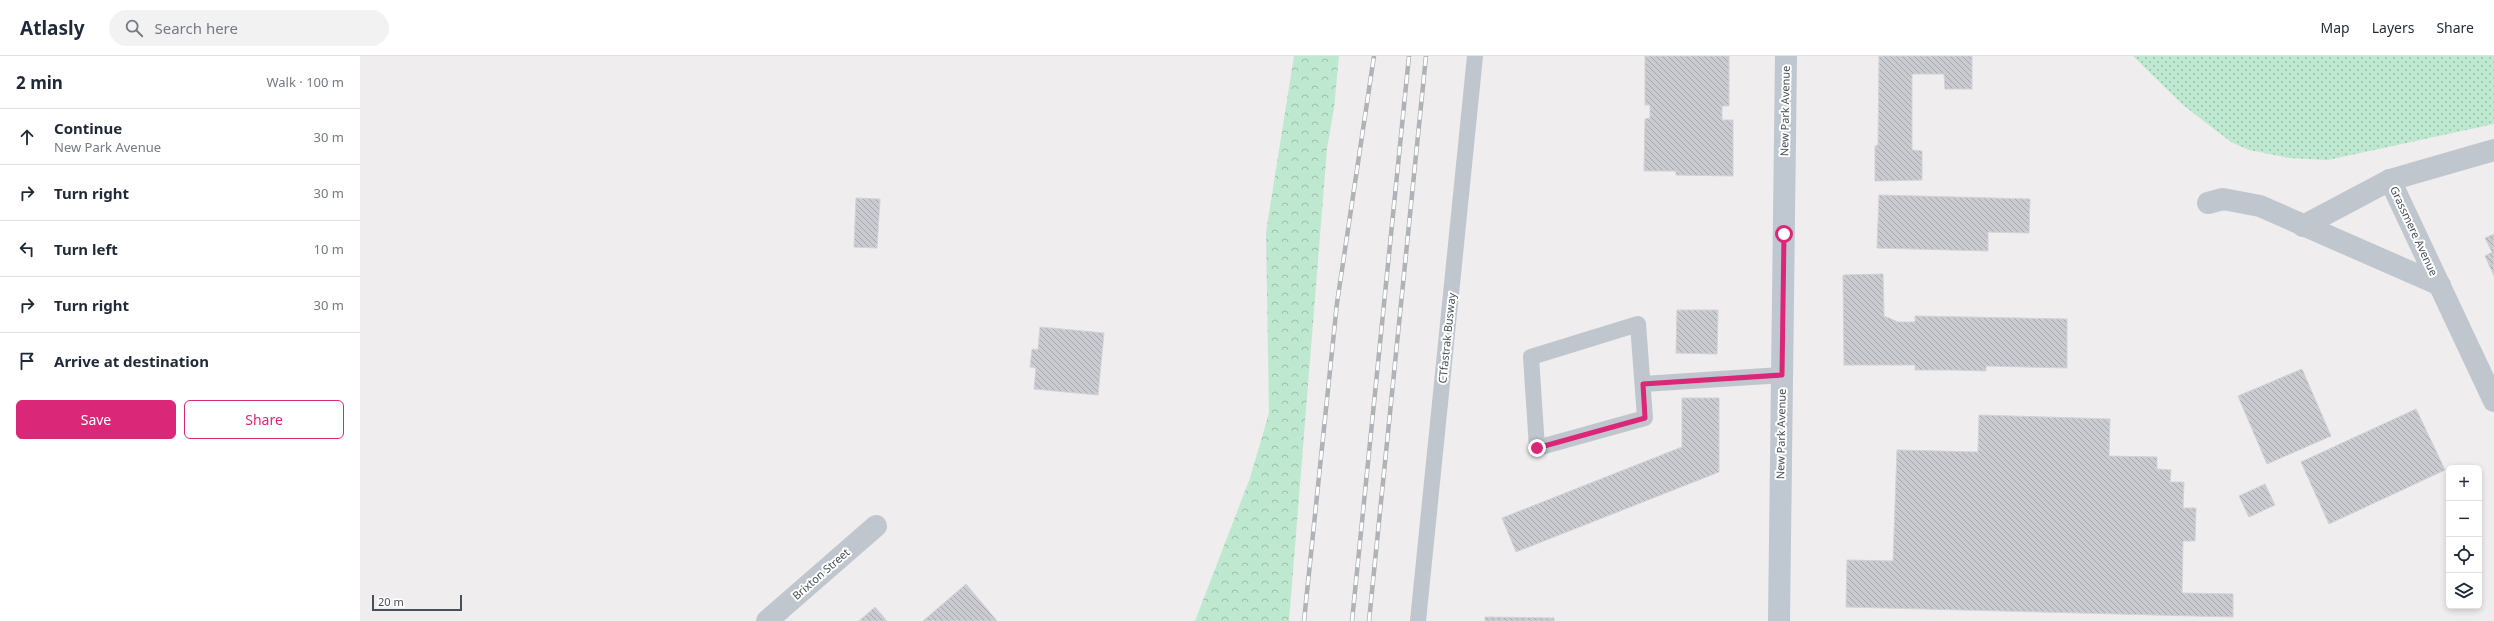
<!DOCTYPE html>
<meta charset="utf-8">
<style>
:root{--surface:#fff;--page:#f2f2f3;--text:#1f2937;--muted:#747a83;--line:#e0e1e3;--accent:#db2777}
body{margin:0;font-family:"Noto Sans",sans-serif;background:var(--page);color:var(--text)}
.controls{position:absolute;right:12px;bottom:12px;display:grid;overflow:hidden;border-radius:6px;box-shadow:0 2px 6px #0003}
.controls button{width:36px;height:36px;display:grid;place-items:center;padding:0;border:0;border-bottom:1px solid var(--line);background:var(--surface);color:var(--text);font:20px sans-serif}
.scale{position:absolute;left:12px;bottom:10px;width:90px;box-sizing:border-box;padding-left:4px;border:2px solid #474f57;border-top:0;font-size:11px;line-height:14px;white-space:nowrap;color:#474f57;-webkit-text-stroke:3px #fff;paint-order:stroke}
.stop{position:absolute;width:12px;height:12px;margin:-9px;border:3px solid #db2777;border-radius:50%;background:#fff}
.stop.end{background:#db2777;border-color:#fff;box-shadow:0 1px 4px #0008}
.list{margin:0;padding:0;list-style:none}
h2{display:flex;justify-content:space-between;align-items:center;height:52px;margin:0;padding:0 16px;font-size:17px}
h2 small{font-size:13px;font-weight:400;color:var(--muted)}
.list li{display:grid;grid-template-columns:26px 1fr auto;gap:12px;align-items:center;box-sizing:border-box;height:56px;padding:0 16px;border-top:1px solid var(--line)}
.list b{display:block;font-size:15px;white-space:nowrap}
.list p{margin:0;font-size:13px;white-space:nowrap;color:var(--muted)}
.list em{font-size:13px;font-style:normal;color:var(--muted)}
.actions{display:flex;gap:8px;padding:12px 16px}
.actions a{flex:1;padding:9px 0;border:1px solid var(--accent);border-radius:6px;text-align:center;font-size:14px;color:var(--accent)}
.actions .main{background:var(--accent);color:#fff}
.icon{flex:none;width:22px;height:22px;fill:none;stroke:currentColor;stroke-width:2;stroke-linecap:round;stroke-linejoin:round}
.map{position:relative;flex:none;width:2134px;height:565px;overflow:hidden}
header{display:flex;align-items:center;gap:24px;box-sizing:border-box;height:56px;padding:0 20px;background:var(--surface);border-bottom:1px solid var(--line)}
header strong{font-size:19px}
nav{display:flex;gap:22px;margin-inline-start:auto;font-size:14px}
.search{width:280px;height:36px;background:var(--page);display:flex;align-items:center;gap:10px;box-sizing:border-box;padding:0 14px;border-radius:22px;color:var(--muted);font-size:15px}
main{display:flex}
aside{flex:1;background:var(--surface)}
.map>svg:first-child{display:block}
</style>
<header>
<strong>Atlasly</strong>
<div class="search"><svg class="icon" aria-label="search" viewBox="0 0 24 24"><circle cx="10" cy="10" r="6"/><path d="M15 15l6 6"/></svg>Search here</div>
<nav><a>Map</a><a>Layers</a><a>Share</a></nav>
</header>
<main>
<aside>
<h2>2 min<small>Walk · 100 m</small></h2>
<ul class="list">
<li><svg class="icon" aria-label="ahead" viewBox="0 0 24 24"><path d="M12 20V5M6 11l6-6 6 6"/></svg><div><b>Continue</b><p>New Park Avenue</p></div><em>30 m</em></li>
<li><svg class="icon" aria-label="right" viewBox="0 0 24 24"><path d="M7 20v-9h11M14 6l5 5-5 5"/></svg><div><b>Turn right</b></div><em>30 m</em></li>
<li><svg class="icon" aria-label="left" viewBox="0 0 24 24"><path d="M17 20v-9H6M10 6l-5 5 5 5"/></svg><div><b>Turn left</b></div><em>10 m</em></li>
<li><svg class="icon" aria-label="right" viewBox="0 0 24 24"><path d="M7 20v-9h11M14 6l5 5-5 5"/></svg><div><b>Turn right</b></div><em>30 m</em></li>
<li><svg class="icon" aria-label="arrive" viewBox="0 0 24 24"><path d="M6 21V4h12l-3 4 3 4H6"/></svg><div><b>Arrive at destination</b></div></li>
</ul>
<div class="actions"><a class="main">Save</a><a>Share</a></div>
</aside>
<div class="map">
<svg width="2134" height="565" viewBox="0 0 2134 565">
<defs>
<pattern id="grass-dots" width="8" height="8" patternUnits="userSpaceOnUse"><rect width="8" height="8" fill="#bfe8d1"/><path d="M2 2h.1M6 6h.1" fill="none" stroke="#9dbeac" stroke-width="1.8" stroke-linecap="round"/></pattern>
<pattern id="forest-crowns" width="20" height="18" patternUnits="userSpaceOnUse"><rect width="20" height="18" fill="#bfe8d1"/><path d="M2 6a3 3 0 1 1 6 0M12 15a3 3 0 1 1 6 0" fill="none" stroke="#9dbeac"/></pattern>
<pattern id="building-back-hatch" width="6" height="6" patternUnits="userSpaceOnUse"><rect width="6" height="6" fill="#cacbd1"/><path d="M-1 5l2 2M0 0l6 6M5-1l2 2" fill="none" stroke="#a6a7ac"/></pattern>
</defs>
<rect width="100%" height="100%" fill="#efeded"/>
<path fill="url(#grass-dots)" d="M1773 0H2134V68L1968 104 1929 102 1889 94 1871 86 1823 49Z"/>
<path fill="url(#forest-crowns)" d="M934 0H979L974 52 967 93 929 565H835L890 422 909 357 906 176Z"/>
<g fill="url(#building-back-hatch)" stroke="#d1d3d7">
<path d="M1285 0H1369V50H1362V64H1373V120L1316 119V115H1284L1285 63 1290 62V49H1285Z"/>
<path d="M1519 0H1612V33H1585L1584 18H1552V94L1562 95V124L1515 125V90L1518 89Z"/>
<path d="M1519 139 1670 143 1669 177 1628 176V195L1517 192Z"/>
<path d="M496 142 520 143 517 192 494 191Z"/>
<path d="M2134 178V220L2125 200 2132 196 2125 182Z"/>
<path d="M1523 218 1524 260 1538 266H1555V260L1707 263V312L1626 310V315L1594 314H1555V309H1484L1483 219Z"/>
<path d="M1317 254H1358L1357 298 1316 297Z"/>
<path d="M680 271 744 277 738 339 674 333 676 312 670 311 672 293 678 294Z"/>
<path d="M1942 313 1971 380 1907 408 1878 340Z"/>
<path d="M1322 342H1359V416L1156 496 1142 462 1322 391Z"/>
<path d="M2056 353 2085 414 1969 468 1941 406Z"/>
<path d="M1619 359 1750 363 1749 400 1797 401V413L1811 414 1810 426H1824L1823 452H1836L1835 485H1823L1822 537 1873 538V561L1486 551 1487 504 1533 505 1537 394 1618 396Z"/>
<path d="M1905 428 1915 449 1889 461 1879 440Z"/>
<path d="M606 528 637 565H563Z"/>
<path d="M515 551 527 565H499Z"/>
<path d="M1125 561 1194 562V565H1125Z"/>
</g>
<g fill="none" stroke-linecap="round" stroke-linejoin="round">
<g stroke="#bfc6cd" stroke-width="16">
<path d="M1278 268 1285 362 1177 392 1171 301Z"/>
<path d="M1283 328 1422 319"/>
<path d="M1058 565 1115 0"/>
</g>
<g stroke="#bfc6cd" stroke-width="22">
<path d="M2030 124 2134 345"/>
<path d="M1848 147 1863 143 1900 150 2080 229"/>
<path d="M1943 170 2030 124 2134 94"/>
<path d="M407 565 516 470"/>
</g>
<path stroke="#bfc7d1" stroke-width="22" d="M1419 565 1426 0"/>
<g stroke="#afb2b6" stroke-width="4.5">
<g id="rail">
<path d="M944 565 977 247 1014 0"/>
<path d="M992 565 1049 0"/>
<path d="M1009 565 1066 0"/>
</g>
</g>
<use href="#rail" stroke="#fff" stroke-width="3" stroke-dasharray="9" stroke-linecap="butt"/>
</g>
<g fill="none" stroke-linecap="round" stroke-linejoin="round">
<path stroke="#db2777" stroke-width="5" d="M1177 392 1285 362 1283 328 1422 319 1424 178"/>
</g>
<g text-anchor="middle" stroke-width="4" stroke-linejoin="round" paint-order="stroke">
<g font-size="11" fill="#474f57" stroke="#fff">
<text transform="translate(1425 55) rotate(-89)" y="4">New Park Avenue</text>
<text transform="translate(2054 175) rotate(65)" y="4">Grassmere Avenue</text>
<text transform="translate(1087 282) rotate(-84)" y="4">CTfastrak Busway</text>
<text transform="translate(1421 378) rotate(-89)" y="4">New Park Avenue</text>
<text transform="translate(461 518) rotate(-41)" y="4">Brixton Street</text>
</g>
</g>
</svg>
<div class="controls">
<button>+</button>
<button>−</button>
<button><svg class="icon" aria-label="locate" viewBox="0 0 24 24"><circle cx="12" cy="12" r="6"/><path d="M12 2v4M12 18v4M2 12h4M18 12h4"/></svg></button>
<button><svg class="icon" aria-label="layers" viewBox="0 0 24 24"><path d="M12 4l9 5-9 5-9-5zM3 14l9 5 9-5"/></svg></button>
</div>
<div class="scale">20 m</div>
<div class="stop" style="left:1424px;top:178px"></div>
<div class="stop end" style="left:1177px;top:392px"></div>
</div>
</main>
